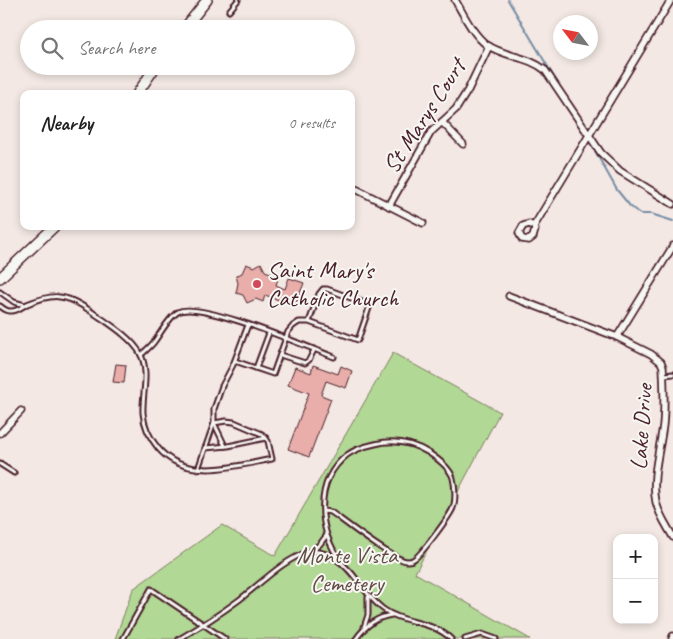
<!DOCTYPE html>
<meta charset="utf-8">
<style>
:root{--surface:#fff;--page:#f6f6f6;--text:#222;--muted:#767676;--line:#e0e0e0}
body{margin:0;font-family:Caveat,sans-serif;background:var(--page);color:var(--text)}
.controls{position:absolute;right:15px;bottom:15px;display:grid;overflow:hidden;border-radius:10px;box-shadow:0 2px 8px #0003}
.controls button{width:45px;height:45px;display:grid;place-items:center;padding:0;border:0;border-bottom:1px solid var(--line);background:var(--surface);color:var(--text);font:25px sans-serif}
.compass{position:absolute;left:553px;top:15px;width:45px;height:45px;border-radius:50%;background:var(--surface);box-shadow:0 2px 8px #0003;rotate:302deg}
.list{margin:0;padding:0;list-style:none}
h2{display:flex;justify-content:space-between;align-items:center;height:65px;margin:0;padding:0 20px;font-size:21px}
h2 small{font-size:16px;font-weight:400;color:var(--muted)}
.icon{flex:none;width:28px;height:28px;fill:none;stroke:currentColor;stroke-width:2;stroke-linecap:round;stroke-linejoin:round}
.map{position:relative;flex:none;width:673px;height:639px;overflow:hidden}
.search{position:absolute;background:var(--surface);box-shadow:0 2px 8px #0003;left:20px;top:20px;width:335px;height:55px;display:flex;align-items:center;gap:12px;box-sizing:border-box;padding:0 18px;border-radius:28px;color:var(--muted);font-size:19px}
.panel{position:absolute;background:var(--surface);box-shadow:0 2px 8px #0003;left:20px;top:90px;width:335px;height:140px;border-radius:10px}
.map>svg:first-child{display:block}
</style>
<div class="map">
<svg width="673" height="639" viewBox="0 0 673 639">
<rect width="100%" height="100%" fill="#f3e8e3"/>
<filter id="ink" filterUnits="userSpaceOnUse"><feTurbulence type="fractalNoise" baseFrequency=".02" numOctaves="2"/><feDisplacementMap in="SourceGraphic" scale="10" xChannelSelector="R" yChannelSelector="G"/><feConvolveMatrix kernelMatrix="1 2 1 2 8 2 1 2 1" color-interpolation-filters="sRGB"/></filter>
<g filter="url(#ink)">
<path fill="#b1d895" stroke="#7e7c60" d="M393 353 500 412 415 573 530 639H115L133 589 222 525 275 556Z"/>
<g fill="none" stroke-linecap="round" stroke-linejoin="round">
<g stroke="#778da5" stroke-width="2">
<path d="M508 0 560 87"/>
<path d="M590 142 617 190 630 206 640 214H651L673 221"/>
</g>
</g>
<g fill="#e9aea9" stroke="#4a1f2b">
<path d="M261 263 265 271 279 276 276 285 285 289 289 278 304 283 295 306 265 295 263 302 256 299 247 303 243 295 236 293 238 283 236 276 242 273 246 264 254 267Z"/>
<path d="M116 364 126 365 124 383 113 382Z"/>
<path d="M313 365 338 374 341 366 352 371 346 388 326 381 321 395 331 399 309 457 288 449 309 393 288 385 295 367 311 373Z"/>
</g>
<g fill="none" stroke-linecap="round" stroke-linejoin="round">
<g stroke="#4a1f2b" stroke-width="7">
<g id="lane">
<path d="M229 11 238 0"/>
<path d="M0 292 14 302 25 305"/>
<path d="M0 306C3 308 6 311 10 311 16 312 22 307 27 304 37 300 50 295 60 297 75 299 89 310 101 318 114 327 132 339 140 353 150 372 142 393 143 413 144 427 149 437 158 448 186 482 235 466 272 459L268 441 262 434 234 422 226 421 214 423 198 469"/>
<path d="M141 355C145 351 150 347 154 342 160 334 170 316 178 312 199 300 307 347 334 357"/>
<path d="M280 355 305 363 309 360 314 350"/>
<path d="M235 361 273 374 288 332 293 326 299 322H309L358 340 370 305 327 289H323L319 294 309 322"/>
<path d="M256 368 269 333"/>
<path d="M664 375 673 374"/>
<path d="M225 446 214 423V409L222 386 233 365 248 325"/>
<path d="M205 448 228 446 266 438"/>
<path d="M0 464 14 473"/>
<path d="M323 511 331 512C345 522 393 560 407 561 409 561 412 561 414 559 421 555 450 516 453 508 456 500 455 486 453 478 450 468 438 459 429 453 413 443 394 439 375 444 366 446 355 449 347 455 313 482 318 530 341 562"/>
<path d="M312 551 320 544 326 536"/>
<path d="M364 627 368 615V597"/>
<path d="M123 639 151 589 225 639"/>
<path d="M179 639C200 627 220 614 239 600 259 585 284 559 308 552 318 550 328 554 336 559 356 572 364 595 383 609 403 624 432 620 451 639"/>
<path d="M356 639C365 626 376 617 392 615"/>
<path d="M465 639 482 634 496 639"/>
</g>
</g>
<g stroke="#4a1f2b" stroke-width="9">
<g id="street">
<path d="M455 0C464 15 473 35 487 45 505 57 528 56 545 70L601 153 620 171 673 204"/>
<path d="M442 122 463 144"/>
<path d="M356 189 423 223"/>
<path d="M389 206 431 132 456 109 468 90 489 46"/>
<path d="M534 226 529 224 523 226 519 233 522 239 529 240 533 237 535 230 534 226 671 0"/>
<path d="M509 296 617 337 651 354 661 362 663 367C664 387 665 406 663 425 660 450 651 477 656 502 659 515 667 526 673 537"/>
<path d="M617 337 673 246"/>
<path d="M0 433 21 411"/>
<path d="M672 639 673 636"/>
</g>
</g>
<g stroke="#4a1f2b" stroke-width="12">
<g id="secondary">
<path d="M184 29 207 0"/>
<path d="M137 94 156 66"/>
<path d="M0 278 55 226"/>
</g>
</g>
<use href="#lane" stroke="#f6f6f2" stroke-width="3"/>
<use href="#street" stroke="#f6f6f2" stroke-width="5.5"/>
<use href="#secondary" stroke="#f6f6f2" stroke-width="9"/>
</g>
</g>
<circle fill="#d1495b" stroke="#f6f6f2" stroke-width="2" cx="257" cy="284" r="5"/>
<g text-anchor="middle" stroke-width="4" stroke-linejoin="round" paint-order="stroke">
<g font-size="24" fill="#4a1f2b" stroke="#f6f6f2">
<text transform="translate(424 116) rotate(-57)" y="8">St Marys Court</text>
<text transform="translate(641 427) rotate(-86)" y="8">Lake Drive</text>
</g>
<g font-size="24" fill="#4a1f2b" stroke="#f6f6f2" text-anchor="start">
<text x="267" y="278">Saint Mary's<tspan x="267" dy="28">Catholic Church</tspan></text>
</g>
<g font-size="24" fill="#644d46" stroke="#f6f6f2">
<text x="347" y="563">Monte Vista<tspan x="347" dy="28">Cemetery</tspan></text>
</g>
</g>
</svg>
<div class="controls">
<button>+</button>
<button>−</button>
</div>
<svg class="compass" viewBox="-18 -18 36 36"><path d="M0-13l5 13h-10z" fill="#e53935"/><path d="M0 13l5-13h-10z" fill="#767676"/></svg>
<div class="search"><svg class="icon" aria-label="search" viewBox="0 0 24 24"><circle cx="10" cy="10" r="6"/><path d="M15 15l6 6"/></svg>Search here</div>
<section class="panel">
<h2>Nearby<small>0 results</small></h2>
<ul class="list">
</ul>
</section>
</div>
